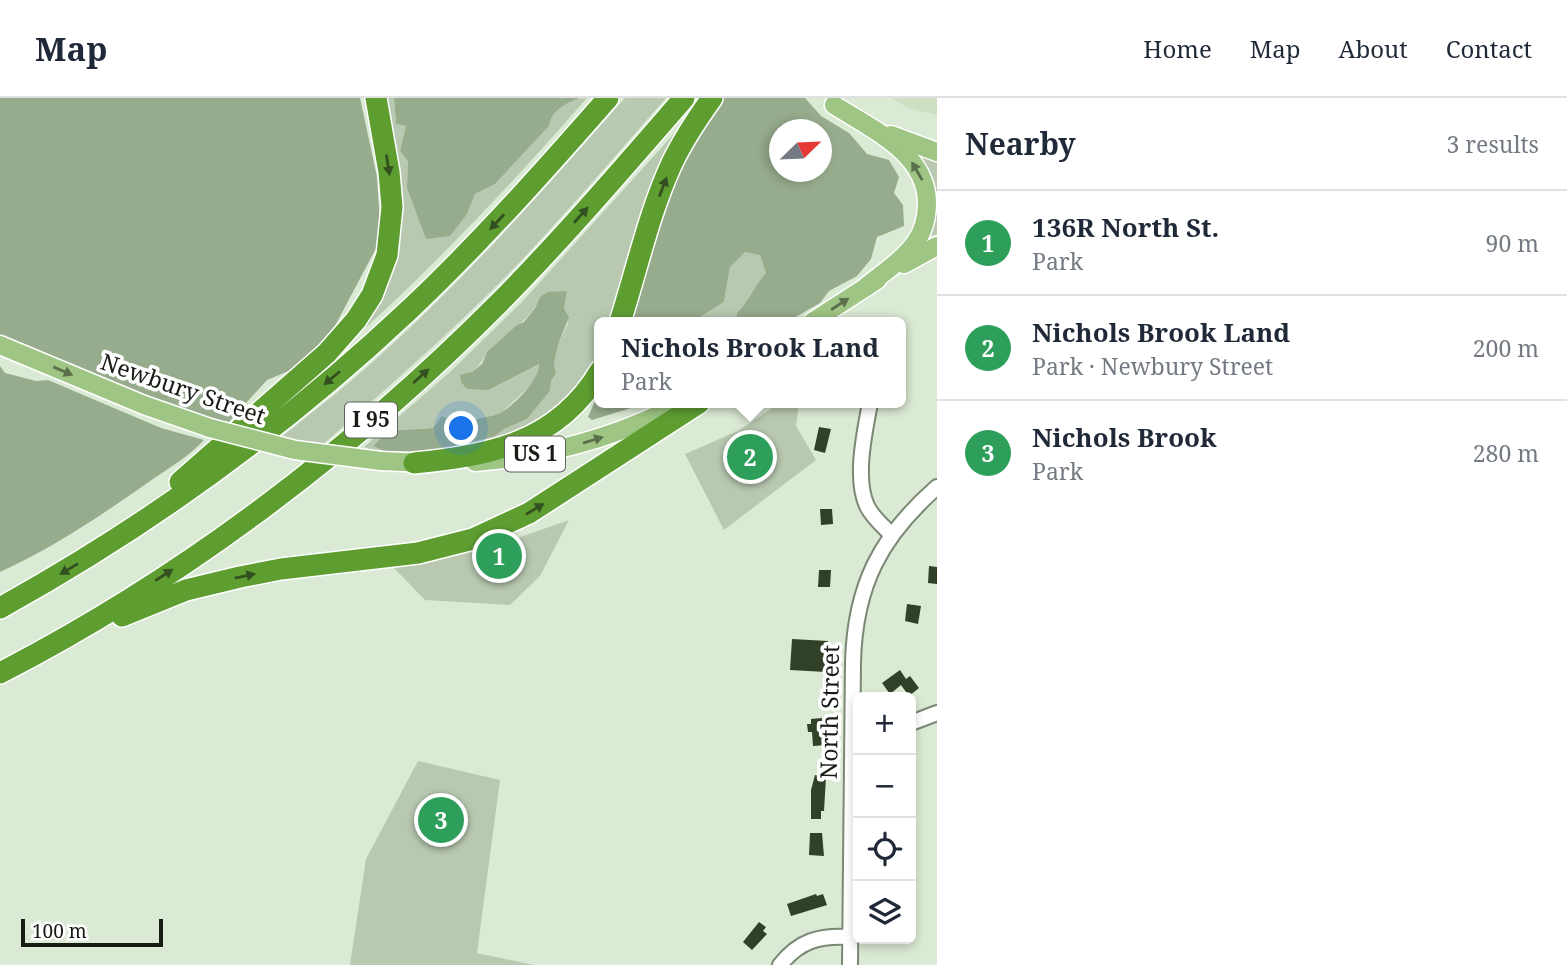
<!DOCTYPE html>
<meta charset="utf-8">
<style>
:root{--surface:#fff;--page:#f2f2f3;--text:#1f2937;--muted:#747a83;--line:#e0e1e3;--accent:#111827}
body{margin:0;font-family:"Noto Serif",serif;background:var(--page);color:var(--text)}
.controls{position:absolute;right:21px;bottom:21px;display:grid;overflow:hidden;border-radius:10px;box-shadow:0 4px 10px #0003}
.controls button{width:63px;height:63px;display:grid;place-items:center;padding:0;border:0;border-bottom:2px solid var(--line);background:var(--surface);color:var(--text);font:35px sans-serif}
.compass{position:absolute;left:769px;top:21px;width:63px;height:63px;border-radius:50%;background:var(--surface);box-shadow:0 4px 10px #0003;rotate:67deg}
.scale{position:absolute;left:21px;bottom:18px;width:142px;box-sizing:border-box;padding-left:7px;border:4px solid #171c15;border-top:0;font-size:19px;line-height:24px;white-space:nowrap;color:#171c15;-webkit-text-stroke:5px #fff;paint-order:stroke}
.you{position:absolute;left:462px;top:331px;width:24px;height:24px;margin:-18px;border:5px solid #fff;border-radius:50%;background:#1a73e8;box-shadow:0 0 0 10px #1a73e833}
.badge{display:grid;place-items:center;width:46px;height:46px;border-radius:50%;background:var(--accent);color:#fff;font-size:23px;font-weight:700}
.pin{position:absolute;translate:-50% -50%;border:4px solid #fff;box-shadow:0 2px 7px #0006}
.popup{position:absolute;left:594px;top:219px;width:312px;height:91px;box-sizing:border-box;display:grid;place-content:center;border-radius:10px;background:var(--surface);filter:drop-shadow(0 2px 5px #0005);font-size:23px;white-space:nowrap;color:var(--muted)}
.popup b{font-size:26px;color:var(--text)}
.popup::after{content:'';position:absolute;left:50%;top:100%;margin-left:-14px;border:14px solid transparent;border-top-color:var(--surface)}
.list{margin:0;padding:0;list-style:none}
h2{display:flex;justify-content:space-between;align-items:center;height:91px;margin:0;padding:0 28px;font-size:30px}
h2 small{font-size:23px;font-weight:400;color:var(--muted)}
.list li{display:grid;grid-template-columns:46px 1fr auto;gap:21px;align-items:center;box-sizing:border-box;height:105px;padding:0 28px;border-top:2px solid var(--line)}
.list b{display:block;font-size:26px;white-space:nowrap}
.list p{margin:0;font-size:23px;white-space:nowrap;color:var(--muted)}
.list em{font-size:23px;font-style:normal;color:var(--muted)}
.icon{flex:none;width:38px;height:38px;fill:none;stroke:currentColor;stroke-width:2;stroke-linecap:round;stroke-linejoin:round}
.map{position:relative;flex:none;width:937px;height:867px;overflow:hidden}
header{display:flex;align-items:center;gap:42px;box-sizing:border-box;height:98px;padding:0 35px;background:var(--surface);border-bottom:2px solid var(--line)}
header strong{font-size:33px}
nav{display:flex;gap:38px;margin-inline-start:auto;font-size:24px}
main{display:flex}
aside{flex:1;background:var(--surface)}
.map>svg:first-child{display:block}
</style>
<header>
<strong>Map</strong>
<nav><a>Home</a><a>Map</a><a>About</a><a>Contact</a></nav>
</header>
<main>
<div class="map">
<svg width="937" height="867" viewBox="0 0 937 867">
<rect width="100%" height="100%" fill="#dbead4"/>
<path fill="#cde0c4" d="M892 0H937V17L908 10Z"/>
<g fill="#b9c9b1">
<path d="M382 0H394L396 26 406 28 400 53 408 63 407 90 427 141 467 116 475 96 495 86 549 28C553 11 568 0 587 0 510 88 429 174 342 251L389 174Z"/>
<path d="M625 0H666C617 56 568 113 517 167 455 231 388 289 321 348L279 341C315 312 352 284 386 252 472 174 548 87 625 0Z"/>
<path d="M691 17 613 224H600L599 260 578 294 564 307 507 343 435 354 495 338 504 331 527 321 550 293 551 283 556 275 554 265 559 244 568 225 564 211 567 193 540 199C531 223 507 233 490 252 483 259 481 267 472 274L515 278 539 266 540 273 532 286 500 316 433 330 414 331 373 348 384 353H375L364 349 450 274 521 205Z"/>
<path d="M911 52 937 61V136L929 139Z"/>
<path d="M744 154 760 156 766 175C754 189 750 201 738 215L737 224H698L700 218 724 204 730 169Z"/>
<path d="M780 305H799L796 328 816 362 724 432 685 356 738 333Z"/>
<path d="M569 422 540 478 510 507 425 502 393 469 501 446Z"/>
<path d="M418 663 500 682 477 855 534 867H350L366 761Z"/>
</g>
<g fill="#97ab8d" fill-rule="evenodd">
<path d="M0 0H360L377 79 381 141 328 241 296 270 267 282 227 326 146 299 0 237Z"/>
<path d="M394 0H580C564 6 553 11 549 28L495 86 475 96 467 116 450 138 426 141 407 90 408 63 400 53 406 28 396 26Z"/>
<path d="M724 0H805L821 18 849 35 867 56 889 62 899 79 894 95 903 107 904 128 877 139 871 161 857 178 829 193 820 205 787 224H737V215C750 202 754 188 766 175L760 157 745 154 730 169 724 204 701 218 698 224H631C650 164 667 96 696 40 703 25 716 14 724 0ZM780 32H822V74H780Z"/>
<path d="M567 193 564 211 569 219 559 244 554 265 556 275 551 283 550 293 527 321 504 331 495 338 435 354 384 353 373 348 389 333 433 330 442 318 453 324C463 323 495 319 502 314 515 306 540 281 539 266L488 292 467 291 461 284 460 277 472 274 482 266 487 254 517 227 524 224 535 210 540 199 548 194Z"/>
<path d="M0 268 5 275 36 283 48 282 161 330 204 342C189 358 171 369 153 381 103 416 55 449 0 474Z"/>
<path d="M599 294 600 305H647L592 322 588 319Z"/>
</g>
<g fill="#304127">
<path d="M819 329 831 331 825 355 814 352Z"/>
<path d="M820 411H832L833 426 821 427Z"/>
<path d="M929 468 937 469V486L928 485Z"/>
<path d="M819 472H831L830 489H818Z"/>
<path d="M907 506 921 508 918 526 905 523Z"/>
<path d="M792 541 828 543 826 574 790 572Z"/>
<path d="M900 572 906 581 910 578 919 590 909 598 901 587 890 596 882 585Z"/>
<path d="M822 620 827 647 813 648 812 634H808L807 626H811V621Z"/>
<path d="M815 677 826 679 824 713H821V721H811V692Z"/>
<path d="M810 735H822L824 758 809 757Z"/>
<path d="M816 796 817 798 823 796 827 807 791 818 787 806Z"/>
<path d="M759 824 766 829 763 833 767 836 752 852 743 844Z"/>
</g>
<g fill="none" stroke-linecap="round" stroke-linejoin="round">
<g stroke="#7b8874" stroke-width="18">
<g id="minor">
<path d="M870 305C865 333 854 380 867 408 872 419 883 428 892 437"/>
<path d="M911 625 937 615"/>
<path d="M780 867C799 843 819 837 850 839"/>
<path d="M850 867 853 564C855 488 880 439 937 389"/>
</g>
</g>
<g stroke="#fff" stroke-width="21">
<g id="major">
<path d="M834 7C870 30 926 54 927 104 927 118 924 133 915 145 903 162 883 175 867 188"/>
<path d="M891 37 937 54"/>
<path d="M904 166 937 148"/>
<path d="M812 224 877 182"/>
<path d="M0 247 144 307 210 330"/>
<path d="M381 363 426 365"/>
<path d="M475 364C547 358 618 339 682 305"/>
</g>
</g>
<g stroke="#fff" stroke-width="24">
<g id="highway">
<path d="M620 224C637 171 649 115 672 65 683 42 697 21 712 0"/>
<path d="M414 365C490 358 558 344 600 273"/>
<path d="M180 384 327 255 356 222 372 197 387 157 392 109 389 74 376 0"/>
<path d="M0 510C148 428 286 328 409 212 480 145 544 73 608 0"/>
<path d="M122 518 186 492 240 479 281 471 418 455 473 441 529 415 699 305"/>
<path d="M0 575C184 480 354 351 500 204 564 139 624 69 684 0"/>
</g>
</g>
<use href="#minor" stroke="#fff" stroke-width="14"/>
<use href="#major" stroke="#9ec583" stroke-width="18"/>
<use href="#highway" stroke="#5e9e31" stroke-width="21"/>
<g stroke="#fff" stroke-width="21" stroke-linecap="butt">
<path id="major-bridge" d="M210 330 295 352 381 363"/>
</g>
<use href="#major-bridge" stroke="#9ec583" stroke-width="18"/>
</g>
<defs><path id="oneway-solid" d="M-6-.8H1V-3.2L6.5 0L1 3.2V.8H-6Z" transform="scale(1.75)"/></defs>
<g fill="#335020">
<use href="#oneway-solid" transform="translate(388 67) rotate(81)"/>
<use href="#oneway-solid" transform="translate(663 89) rotate(-69)"/>
<use href="#oneway-solid" transform="translate(581 117) rotate(-48)"/>
<use href="#oneway-solid" transform="translate(497 124) rotate(133)"/>
<use href="#oneway-solid" transform="translate(421 278) rotate(-42)"/>
<use href="#oneway-solid" transform="translate(332 280) rotate(140)"/>
<use href="#oneway-solid" transform="translate(535 411) rotate(-31)"/>
<use href="#oneway-solid" transform="translate(69 471) rotate(149)"/>
<use href="#oneway-solid" transform="translate(164 477) rotate(-33)"/>
<use href="#oneway-solid" transform="translate(245 478) rotate(-12)"/>
</g>
<g fill="#5a704c">
<use href="#oneway-solid" transform="translate(917 73) rotate(-120)"/>
<use href="#oneway-solid" transform="translate(840 206) rotate(-33)"/>
<use href="#oneway-solid" transform="translate(63 273) rotate(23)"/>
<use href="#oneway-solid" transform="translate(593 342) rotate(-17)"/>
</g>
<g text-anchor="middle" stroke-width="7" stroke-linejoin="round" paint-order="stroke">
<g fill="#fff" stroke="#5d605b" stroke-width="2">
<rect x="345" y="304.5" width="52" height="35" rx="5"/>
<rect x="505" y="338.5" width="60" height="35" rx="5"/>
</g>
<g font-size="21" font-weight="bold" fill="#171c15">
<text x="371" y="329">I 95</text>
<text x="535" y="363">US 1</text>
</g>
<g font-size="23" fill="#171c15" stroke="#fff">
<text transform="translate(183 291) rotate(19)" y="8">Newbury Street</text>
<text transform="translate(830 614) rotate(-89)" y="8">North Street</text>
</g>
</g>
</svg>
<div class="controls">
<button>+</button>
<button>−</button>
<button><svg class="icon" aria-label="locate" viewBox="0 0 24 24"><circle cx="12" cy="12" r="6"/><path d="M12 2v4M12 18v4M2 12h4M18 12h4"/></svg></button>
<button><svg class="icon" aria-label="layers" viewBox="0 0 24 24"><path d="M12 4l9 5-9 5-9-5zM3 14l9 5 9-5"/></svg></button>
</div>
<svg class="compass" viewBox="-18 -18 36 36"><path d="M0-13l5 13h-10z" fill="#e53935"/><path d="M0 13l5-13h-10z" fill="#747a83"/></svg>
<div class="scale">100 m</div>
<div class="you"></div>
<div class="pin badge" style="left:499px;top:458px;background:#2e9e5b">1</div>
<div class="pin badge" style="left:750px;top:359px;background:#2e9e5b">2</div>
<div class="popup"><b>Nichols Brook Land</b>Park</div>
<div class="pin badge" style="left:441px;top:722px;background:#2e9e5b">3</div>
</div>
<aside>
<h2>Nearby<small>3 results</small></h2>
<ul class="list">
<li><span class="badge" style="background:#2e9e5b">1</span><div><b>136R North St.</b><p>Park</p></div><em>90 m</em></li>
<li><span class="badge" style="background:#2e9e5b">2</span><div><b>Nichols Brook Land</b><p>Park · Newbury Street</p></div><em>200 m</em></li>
<li><span class="badge" style="background:#2e9e5b">3</span><div><b>Nichols Brook</b><p>Park</p></div><em>280 m</em></li>
</ul>
</aside>
</main>
